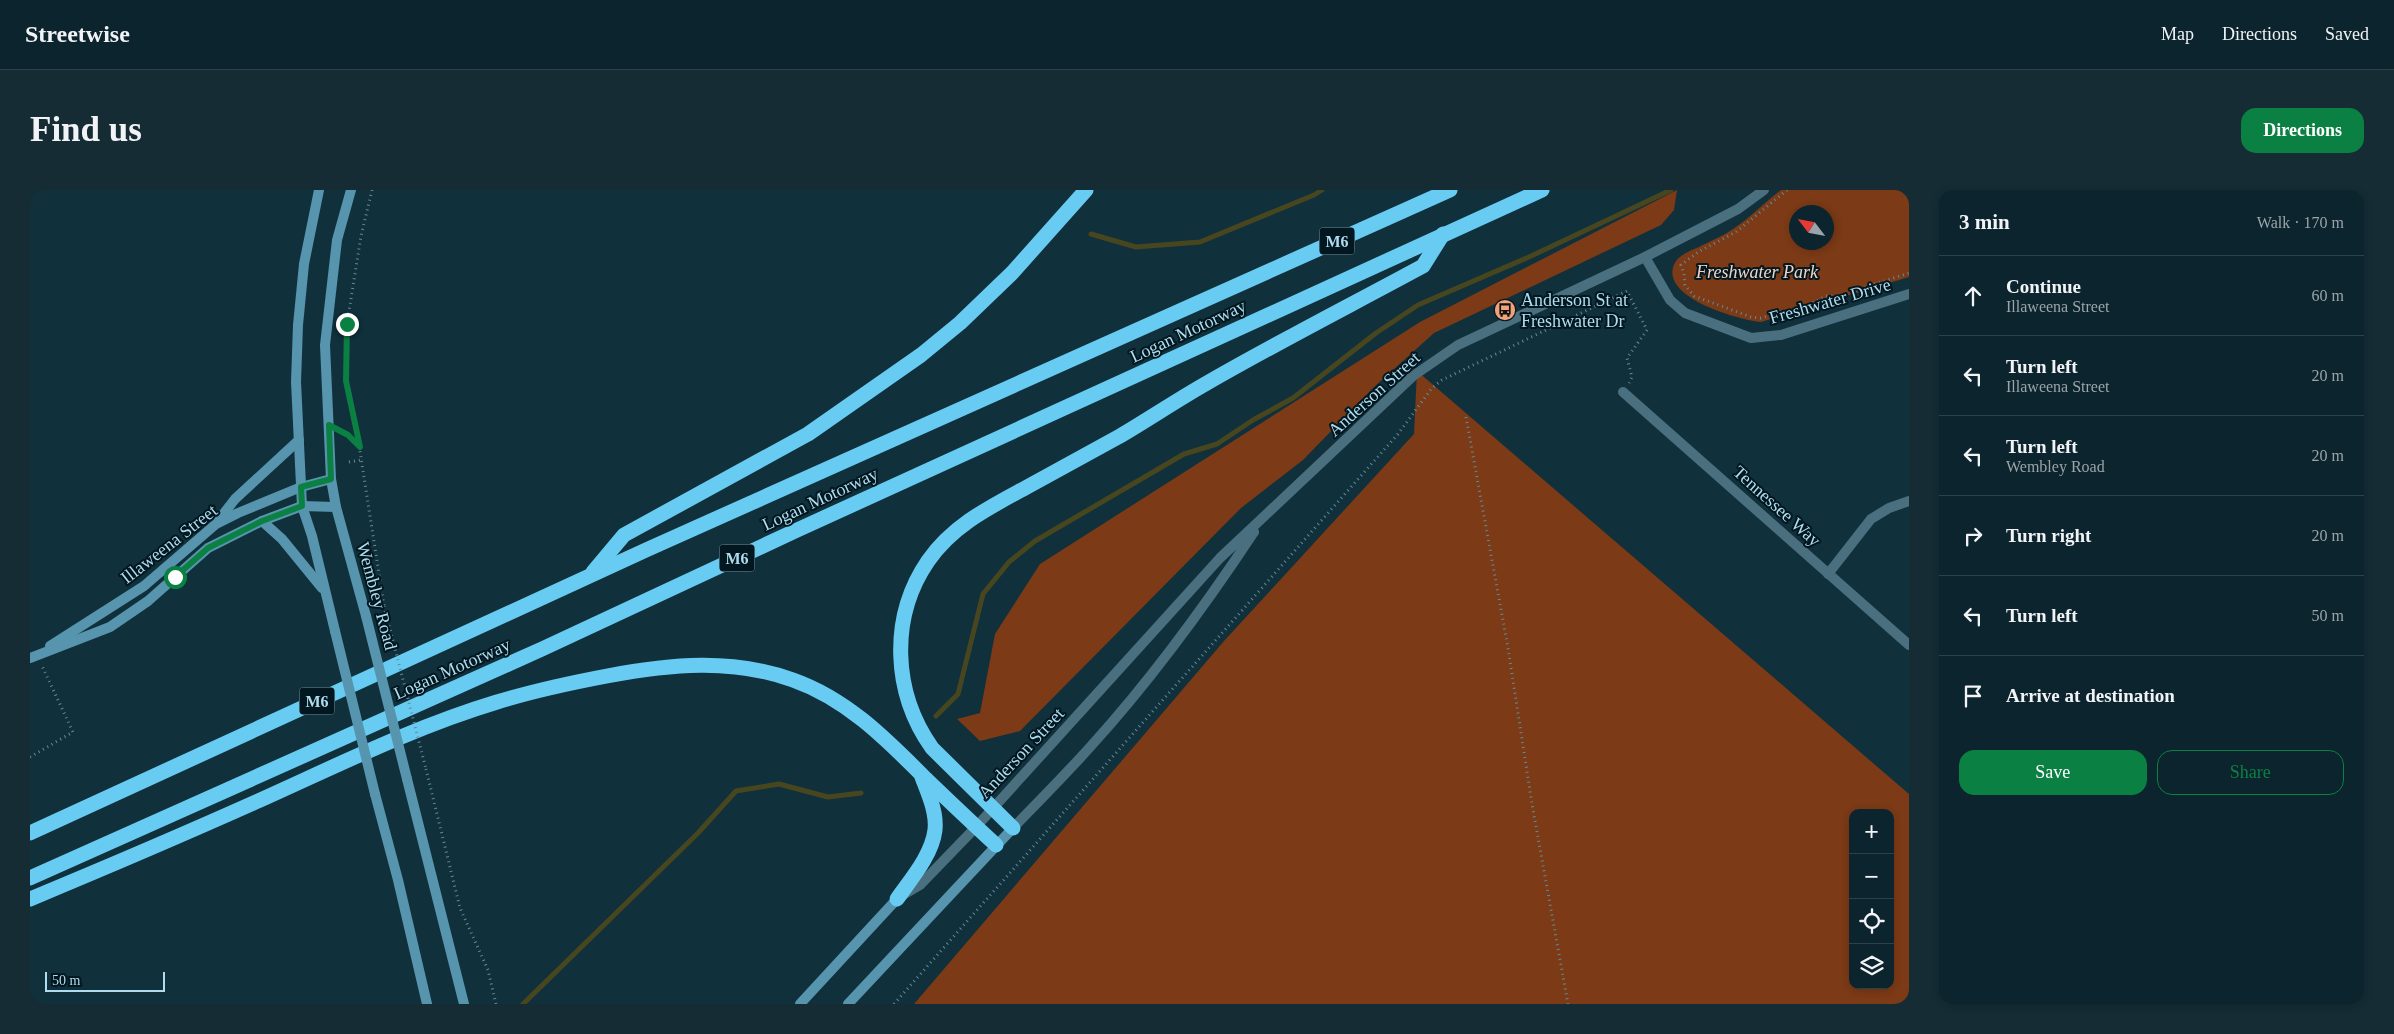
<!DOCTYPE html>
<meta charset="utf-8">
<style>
:root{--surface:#0c242d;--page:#152c35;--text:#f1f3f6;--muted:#9aa4aa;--line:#2c4149;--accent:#0b8043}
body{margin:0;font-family:Georgia,serif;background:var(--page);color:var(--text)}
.controls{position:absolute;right:15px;bottom:15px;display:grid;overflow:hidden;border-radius:10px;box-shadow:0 2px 8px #0003}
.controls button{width:45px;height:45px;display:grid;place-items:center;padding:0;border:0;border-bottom:1px solid var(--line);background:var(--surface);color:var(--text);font:25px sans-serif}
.compass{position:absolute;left:1759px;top:15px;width:45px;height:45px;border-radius:50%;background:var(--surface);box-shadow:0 2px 8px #0003;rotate:302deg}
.scale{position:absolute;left:15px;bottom:12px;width:120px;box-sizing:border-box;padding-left:5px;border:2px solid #afdcef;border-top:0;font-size:14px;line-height:18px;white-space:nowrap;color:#afdcef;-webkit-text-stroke:4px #02171f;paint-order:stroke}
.stop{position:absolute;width:15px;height:15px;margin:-11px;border:4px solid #0b8043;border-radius:50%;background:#fff}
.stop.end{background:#0b8043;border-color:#fff;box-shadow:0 1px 5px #0008}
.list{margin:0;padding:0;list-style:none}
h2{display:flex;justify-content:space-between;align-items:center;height:65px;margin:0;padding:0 20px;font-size:21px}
h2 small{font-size:16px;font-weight:400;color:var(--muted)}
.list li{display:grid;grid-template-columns:32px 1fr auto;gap:15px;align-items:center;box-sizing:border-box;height:80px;padding:0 20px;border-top:1px solid var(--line)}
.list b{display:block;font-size:19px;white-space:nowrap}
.list p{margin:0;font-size:16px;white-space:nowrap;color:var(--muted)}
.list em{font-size:16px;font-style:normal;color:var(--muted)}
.actions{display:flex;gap:10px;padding:15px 20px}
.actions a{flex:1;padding:11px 0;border:1px solid var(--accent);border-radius:15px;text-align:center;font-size:18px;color:var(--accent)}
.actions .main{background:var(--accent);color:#fff}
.icon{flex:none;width:28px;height:28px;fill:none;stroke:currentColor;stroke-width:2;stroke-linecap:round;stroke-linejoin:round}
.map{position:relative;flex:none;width:1879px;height:814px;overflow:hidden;border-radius:15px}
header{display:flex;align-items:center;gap:30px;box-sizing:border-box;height:70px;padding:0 25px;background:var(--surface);border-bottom:1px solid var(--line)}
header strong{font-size:24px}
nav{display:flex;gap:28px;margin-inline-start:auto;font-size:18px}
.intro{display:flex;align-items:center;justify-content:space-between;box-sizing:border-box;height:120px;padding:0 30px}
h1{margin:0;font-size:35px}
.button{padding:12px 22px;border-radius:15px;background:var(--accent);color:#fff;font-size:18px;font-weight:700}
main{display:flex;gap:30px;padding:0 30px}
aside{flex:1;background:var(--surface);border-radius:15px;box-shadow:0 2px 8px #0003}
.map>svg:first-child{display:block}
</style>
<header>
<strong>Streetwise</strong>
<nav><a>Map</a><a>Directions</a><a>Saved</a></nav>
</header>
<div class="intro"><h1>Find us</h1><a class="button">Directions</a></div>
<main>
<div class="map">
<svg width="1879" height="814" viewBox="0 0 1879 814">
<rect width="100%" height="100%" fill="#10303c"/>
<g fill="#7c3a16" fill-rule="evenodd">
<path d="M1647 0 1644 20 1631 35 1404 143 1343 198 1273 270 1211 318 990 541 950 551 927 529 950 523 965 444 1010 374 1390 132Z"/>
<path d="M1751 0H1879V87L1731 132C1708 130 1624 106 1646 71 1651 64 1662 60 1669 57 1680 51 1693 46 1703 39 1720 28 1735 12 1751 0ZM1766 22H1796V52H1766Z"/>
<path d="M1387 181 1879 604V814H884L1194 451 1384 244ZM1823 623H1860V795H1823Z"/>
</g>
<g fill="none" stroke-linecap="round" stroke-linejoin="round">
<g stroke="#48461e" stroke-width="5">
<path d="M1061 44 1106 57 1170 52 1284 5 1292 0"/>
<path d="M906 526 928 504 953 404 979 372 1005 351 1154 264 1187 254 1223 230 1263 208 1346 143 1388 115 1499 67 1641 0"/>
<path d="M493 814 668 643 706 601 749 594 798 607 831 603"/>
</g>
<g stroke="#648a9a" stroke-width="3" stroke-dasharray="1 4" stroke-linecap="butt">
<path d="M342 0 331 46 317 134 316 191 329 255 354 416"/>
<path d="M1757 0 1706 42 1668 62 1651 75 1654 84 1655 95 1664 106 1721 127 1731 128 1785 112 1796 106H1808L1879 83"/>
<path d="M1436 227 1478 458 1502 614 1538 814"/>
<path d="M310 241 318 245 329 256"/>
<path d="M319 272 331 270"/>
<path d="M0 567 43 542 12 476"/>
<path d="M396 579 430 718 458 780 466 814"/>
<path d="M864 814 1368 244 1402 198 1412 190 1597 101 1617 140 1597 168 1602 187 1599 193"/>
</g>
<g stroke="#4a6f7e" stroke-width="10">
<path d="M1615 67 1640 110 1655 123 1721 148 1751 145 1879 104"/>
<path d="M1593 202 1879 455"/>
<path d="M1798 384 1841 329 1859 318 1879 311"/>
<path d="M983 638C1009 611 1036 584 1061 556 1121 490 1175 416 1224 342"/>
<path d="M873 705 890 695 946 637 1190 368 1383 186 1428 155 1615 67 1708 19 1734 0"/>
</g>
<g stroke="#5794ad" stroke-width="10">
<path d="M289 0 274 74 268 135 266 192 272 316 282 346 305 441"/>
<path d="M321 0 307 50 295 155 301 289 306 317 336 426"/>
<path d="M188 331 205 309 269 250"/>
<path d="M232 331 252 349 292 398"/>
<path d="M20 456 114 396 186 334 208 323 271 297 301 289"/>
<path d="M0 468 80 437 118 411 178 358 232 331 272 316 306 317"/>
<path d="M377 589 434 814"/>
<path d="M345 604 368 690 397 814"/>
<path d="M770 814 867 709"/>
<path d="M818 814 983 638"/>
</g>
<g stroke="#68cbf2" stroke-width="15">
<path d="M563 382 594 345 778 244 891 165 930 133 982 83 1056 0"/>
<path d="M983 638 902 558C863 503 859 428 898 371 923 335 960 317 997 297 1028 280 1059 263 1090 246 1119 229 1147 210 1177 193 1248 152 1321 115 1393 76L1413 44"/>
<path d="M0 643 616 360 1420 0"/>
<path d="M0 688 512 459 765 341 1512 0"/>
<path d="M0 709C77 677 152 645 228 611 306 576 384 537 467 512 503 501 540 493 577 486 640 474 702 468 763 490 817 509 856 549 896 589 919 611 943 634 966 655"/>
<path d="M867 709C881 689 902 665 905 640 907 622 898 603 892 587"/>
</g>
<path stroke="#648a9a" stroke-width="3" stroke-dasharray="1 4" stroke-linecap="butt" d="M354 416 396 579"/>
<g stroke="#5794ad" stroke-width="10">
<path d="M336 426 377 589"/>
<path d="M305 441 345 604"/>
</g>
</g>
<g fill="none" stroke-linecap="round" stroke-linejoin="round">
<path stroke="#0b8043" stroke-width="6" d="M145 387 178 358 232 331 272 316 271 297 301 289 299 235 318 245 330 257 316 191 317 134"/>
</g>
<defs>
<g id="bus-disc" transform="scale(1.125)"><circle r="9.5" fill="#f1a17c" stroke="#02171f"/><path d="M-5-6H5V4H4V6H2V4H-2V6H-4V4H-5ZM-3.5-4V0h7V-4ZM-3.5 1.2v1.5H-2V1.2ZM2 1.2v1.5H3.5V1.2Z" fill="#111"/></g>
</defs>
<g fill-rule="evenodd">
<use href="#bus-disc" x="1475" y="120"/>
</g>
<g text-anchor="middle" stroke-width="4" stroke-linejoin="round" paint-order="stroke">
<g fill="#02171f" stroke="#7ba1b1" stroke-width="1">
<rect x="1289.5" y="37.5" width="35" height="27" rx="4"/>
<rect x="689.5" y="354.5" width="35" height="27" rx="4"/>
<rect x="269.5" y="497.5" width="35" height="27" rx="4"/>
</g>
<g font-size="16" font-weight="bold" fill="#afdcef">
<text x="1307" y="57">M6</text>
<text x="707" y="374">M6</text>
<text x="287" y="517">M6</text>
</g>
<g font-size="18" font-style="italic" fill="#efd4c7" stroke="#02171f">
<text x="1727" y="88">Freshwater Park</text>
</g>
<g font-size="18" fill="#afdcef" stroke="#02171f" text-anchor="start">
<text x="1491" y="116">Anderson St at<tspan x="1491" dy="21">Freshwater Dr</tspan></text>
</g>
<g font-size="18" fill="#afdcef" stroke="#02171f">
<text transform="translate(1800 111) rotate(-16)" y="6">Freshwater Drive</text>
<text transform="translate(1158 141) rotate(-25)" y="6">Logan Motorway</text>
<text transform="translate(1344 204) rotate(-42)" y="6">Anderson Street</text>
<text transform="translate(790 309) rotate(-25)" y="6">Logan Motorway</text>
<text transform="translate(1747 316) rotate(42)" y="6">Tennessee Way</text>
<text transform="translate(139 354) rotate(-38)" y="6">Illaweena Street</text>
<text transform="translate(347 406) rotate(75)" y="6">Wembley Road</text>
<text transform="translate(422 479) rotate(-24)" y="6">Logan Motorway</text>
<text transform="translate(991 563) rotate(-47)" y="6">Anderson Street</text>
</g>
</g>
</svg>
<div class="controls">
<button>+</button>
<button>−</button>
<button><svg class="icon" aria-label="locate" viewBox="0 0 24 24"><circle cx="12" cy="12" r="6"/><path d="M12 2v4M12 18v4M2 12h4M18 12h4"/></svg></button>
<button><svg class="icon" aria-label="layers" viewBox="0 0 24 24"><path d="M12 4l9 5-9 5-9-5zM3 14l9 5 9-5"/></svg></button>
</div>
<svg class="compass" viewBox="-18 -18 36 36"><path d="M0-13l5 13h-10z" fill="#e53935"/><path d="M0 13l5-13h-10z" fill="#9aa4aa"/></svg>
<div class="scale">50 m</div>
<div class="stop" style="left:145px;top:387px"></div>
<div class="stop end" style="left:317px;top:134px"></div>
</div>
<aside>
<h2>3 min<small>Walk · 170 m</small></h2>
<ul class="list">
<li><svg class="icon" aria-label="ahead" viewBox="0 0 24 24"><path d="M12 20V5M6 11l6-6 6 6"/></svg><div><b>Continue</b><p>Illaweena Street</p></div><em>60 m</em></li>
<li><svg class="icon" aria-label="left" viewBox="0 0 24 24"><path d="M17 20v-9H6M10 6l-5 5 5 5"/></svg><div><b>Turn left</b><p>Illaweena Street</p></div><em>20 m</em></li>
<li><svg class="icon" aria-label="left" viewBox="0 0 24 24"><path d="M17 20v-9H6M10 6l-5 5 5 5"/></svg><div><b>Turn left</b><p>Wembley Road</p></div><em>20 m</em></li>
<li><svg class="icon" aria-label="right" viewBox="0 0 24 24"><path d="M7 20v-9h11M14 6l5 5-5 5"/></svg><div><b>Turn right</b></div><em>20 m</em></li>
<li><svg class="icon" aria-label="left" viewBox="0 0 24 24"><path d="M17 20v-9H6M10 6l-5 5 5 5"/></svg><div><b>Turn left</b></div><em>50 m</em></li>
<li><svg class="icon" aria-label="arrive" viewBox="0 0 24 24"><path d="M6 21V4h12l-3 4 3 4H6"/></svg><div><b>Arrive at destination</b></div></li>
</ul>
<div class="actions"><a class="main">Save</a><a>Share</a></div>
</aside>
</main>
